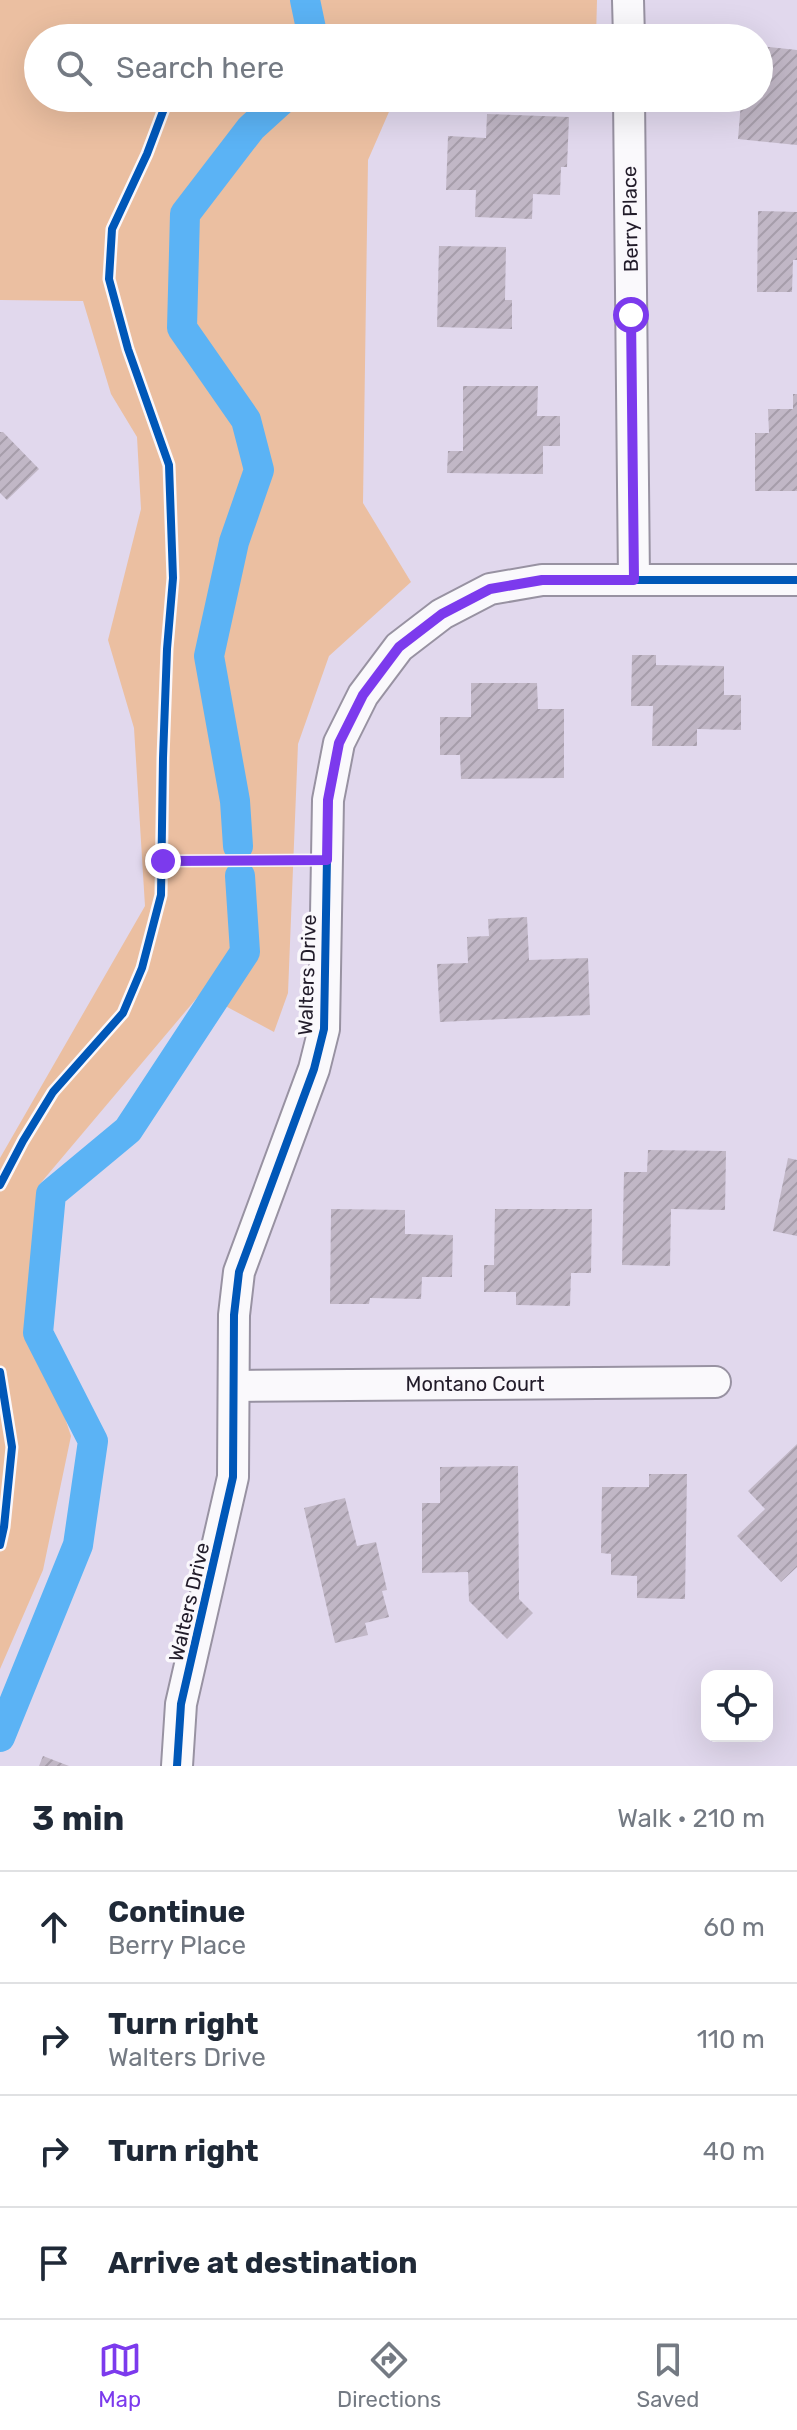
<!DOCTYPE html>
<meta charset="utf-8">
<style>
:root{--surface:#fff;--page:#f2f2f3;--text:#1f2937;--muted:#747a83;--line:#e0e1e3;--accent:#7c3aed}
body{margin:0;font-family:Rubik,sans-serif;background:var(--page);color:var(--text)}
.controls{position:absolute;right:24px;bottom:24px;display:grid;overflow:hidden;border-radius:16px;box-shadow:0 8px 32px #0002}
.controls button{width:72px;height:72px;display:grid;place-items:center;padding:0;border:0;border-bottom:2px solid var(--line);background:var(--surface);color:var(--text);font:40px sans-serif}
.stop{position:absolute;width:24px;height:24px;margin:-18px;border:6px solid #7c3aed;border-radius:50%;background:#fff}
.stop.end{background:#7c3aed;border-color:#fff;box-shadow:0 2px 8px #0008}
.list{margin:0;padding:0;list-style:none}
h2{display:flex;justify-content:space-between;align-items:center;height:104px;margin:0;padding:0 32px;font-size:34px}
h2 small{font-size:26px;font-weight:400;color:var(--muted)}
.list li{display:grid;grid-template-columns:52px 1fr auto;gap:24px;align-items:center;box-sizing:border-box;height:112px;padding:0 32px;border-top:2px solid var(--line)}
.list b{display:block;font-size:30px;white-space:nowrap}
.list p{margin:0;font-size:26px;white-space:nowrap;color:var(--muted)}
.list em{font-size:26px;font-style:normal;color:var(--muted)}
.icon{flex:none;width:44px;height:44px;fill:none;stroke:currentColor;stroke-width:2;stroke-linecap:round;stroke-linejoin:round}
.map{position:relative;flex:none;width:797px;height:1766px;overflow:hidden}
.search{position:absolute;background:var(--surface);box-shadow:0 8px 32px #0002;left:24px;right:24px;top:24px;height:88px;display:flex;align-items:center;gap:20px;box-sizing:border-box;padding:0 28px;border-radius:44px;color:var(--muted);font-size:30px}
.sheet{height:552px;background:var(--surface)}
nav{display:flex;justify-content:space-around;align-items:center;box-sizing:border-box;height:112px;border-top:2px solid var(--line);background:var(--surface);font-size:22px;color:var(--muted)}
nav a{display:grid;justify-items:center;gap:4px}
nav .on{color:var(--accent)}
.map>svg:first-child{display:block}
</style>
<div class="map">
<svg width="797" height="1766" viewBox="0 0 797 1766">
<defs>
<pattern id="building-hatch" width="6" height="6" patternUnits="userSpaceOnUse" patternTransform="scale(2)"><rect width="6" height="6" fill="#c1b7c6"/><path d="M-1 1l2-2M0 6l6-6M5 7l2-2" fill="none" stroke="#a69daa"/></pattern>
</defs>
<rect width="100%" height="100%" fill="#e1d8ed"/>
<path fill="#ebbfa1" d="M0 0H597L596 38H38V98H395L368 160 363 503 411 582 329 656 298 744 288 993 274 1032 201 993 39 1185 33 1322 71 1436 43 1570 0 1669V1158L145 906 134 728 108 640 141 509 137 437 111 394 83 301 0 300Z"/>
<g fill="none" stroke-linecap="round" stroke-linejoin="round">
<g stroke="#5bb3f5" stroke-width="30">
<path d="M305 0 313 38"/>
<path d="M238 846 235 801 209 656 234 542 259 470 246 420 182 328 185 214 251 128 284 98"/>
<path d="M0 1737 78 1545 93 1441 38 1333 51 1194 128 1130 245 952 240 876"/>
</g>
</g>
<g fill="url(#building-hatch)">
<path d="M759 46 797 50V145L738 139 741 102 729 101 730 98H759Z"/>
<path d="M487 114 569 117 567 167H561L560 195 533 194 532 219 475 217 476 190H446L448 136 486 138Z"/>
<path d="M758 211 797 212V260H793L792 292H757Z"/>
<path d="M439 246 506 247 505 300H512V329L437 327Z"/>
<path d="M463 386H538L537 416H560V446H543V474L447 473 448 451H463Z"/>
<path d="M793 394H797V491H755V433H769L768 409H793Z"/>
<path d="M0 432H3L39 469 7 500 0 493Z"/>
<path d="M632 655H656V665L724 666V695H741V730L697 729V746H652L653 706H631Z"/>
<path d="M471 683H537L538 709H564V778L461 779 460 755H440V717H471Z"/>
<path d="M527 917 529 960 588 958 590 1015 440 1022 437 964 468 963 467 937 489 936 488 919Z"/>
<path d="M648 1150 726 1151 725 1210 671 1209 670 1266 622 1265 624 1172H647Z"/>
<path d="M788 1158 797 1160V1236L773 1231Z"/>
<path d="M331 1209 405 1210V1234L453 1235 452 1277H422L421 1299 370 1298 369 1304H330Z"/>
<path d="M495 1209H592L591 1273H571L570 1306 516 1305V1292H484V1265H494Z"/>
<path d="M797 1444V1567L781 1582 737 1536 765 1509 748 1491Z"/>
<path d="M518 1466 519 1599 533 1613 507 1639 469 1601 468 1572 422 1573V1503H440V1467Z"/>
<path d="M649 1474H687L685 1599 637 1598V1576L611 1575V1554L601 1553 602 1487H649Z"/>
<path d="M345 1498 357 1546 376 1542 387 1590 382 1591 389 1617 365 1623 368 1635 335 1643 304 1508Z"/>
<path d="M43 1756 69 1766H39Z"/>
</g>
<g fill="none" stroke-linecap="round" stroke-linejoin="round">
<g stroke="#9892a2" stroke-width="34">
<g id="minor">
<path d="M628 0 629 38"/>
<path d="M629 98 634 580"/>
<path d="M234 1386 715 1382"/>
<path d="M177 1766 181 1704 233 1477 234 1315 239 1272 314 1069 324 1029 328 800 339 743 363 695 399 647 442 614 490 589 542 580H797"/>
</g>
</g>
<use href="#minor" stroke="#faf9fc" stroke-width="30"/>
<g stroke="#faf8fc" stroke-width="13">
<g id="cycleway">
<path d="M163 861 327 860"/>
<path d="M0 1185 23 1141 53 1092 123 1013 142 968 161 895 163 758 167 649 173 578 169 465 128 349 109 279 112 229 147 154 168 98"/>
<path d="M0 1372 12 1447 4 1527 0 1545"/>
<path d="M177 1766 181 1704 233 1477 234 1315 239 1272 314 1069 324 1029 328 800 339 743 363 695 399 647 442 614 490 589 542 580H797"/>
</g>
</g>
<use href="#cycleway" stroke="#0057b8" stroke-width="8"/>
</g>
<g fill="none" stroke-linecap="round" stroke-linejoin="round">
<path stroke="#7c3aed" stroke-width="10" d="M163 861 327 860 328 800 339 743 363 695 399 647 442 614 490 589 542 580H634L631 315"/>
</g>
<g text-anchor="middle" stroke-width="7" stroke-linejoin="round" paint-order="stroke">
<g font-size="20" fill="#221c2a" stroke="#faf8fc">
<text transform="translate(630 219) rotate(-91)" y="7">Berry Place</text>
<text transform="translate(307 975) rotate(-88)" y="7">Walters Drive</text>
<text x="475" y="1391">Montano Court</text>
<text transform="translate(189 1602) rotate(-77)" y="7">Walters Drive</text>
</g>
</g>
</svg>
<div class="controls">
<button><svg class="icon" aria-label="locate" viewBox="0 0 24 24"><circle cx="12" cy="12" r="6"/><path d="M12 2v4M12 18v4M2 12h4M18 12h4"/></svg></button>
</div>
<div class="stop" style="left:631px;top:315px"></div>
<div class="stop end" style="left:163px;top:861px"></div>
<div class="search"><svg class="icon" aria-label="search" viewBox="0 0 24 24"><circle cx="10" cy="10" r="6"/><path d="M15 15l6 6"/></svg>Search here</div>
</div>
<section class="sheet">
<h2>3 min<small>Walk · 210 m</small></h2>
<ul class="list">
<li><svg class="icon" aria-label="ahead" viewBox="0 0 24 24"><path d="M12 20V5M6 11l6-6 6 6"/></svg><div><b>Continue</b><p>Berry Place</p></div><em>60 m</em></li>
<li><svg class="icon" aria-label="right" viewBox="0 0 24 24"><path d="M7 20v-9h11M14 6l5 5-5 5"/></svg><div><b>Turn right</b><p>Walters Drive</p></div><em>110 m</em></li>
<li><svg class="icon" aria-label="right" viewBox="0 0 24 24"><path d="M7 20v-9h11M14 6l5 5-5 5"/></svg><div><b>Turn right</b></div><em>40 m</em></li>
<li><svg class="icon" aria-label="arrive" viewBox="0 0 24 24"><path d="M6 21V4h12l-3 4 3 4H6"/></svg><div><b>Arrive at destination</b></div></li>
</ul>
</section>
<nav>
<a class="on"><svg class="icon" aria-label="map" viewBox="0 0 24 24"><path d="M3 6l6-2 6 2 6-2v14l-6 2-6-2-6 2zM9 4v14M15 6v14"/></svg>Map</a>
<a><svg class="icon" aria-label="directions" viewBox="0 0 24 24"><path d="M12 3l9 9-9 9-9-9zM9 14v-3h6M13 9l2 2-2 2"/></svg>Directions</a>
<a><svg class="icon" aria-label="saved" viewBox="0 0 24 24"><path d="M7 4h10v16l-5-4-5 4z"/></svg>Saved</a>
</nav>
